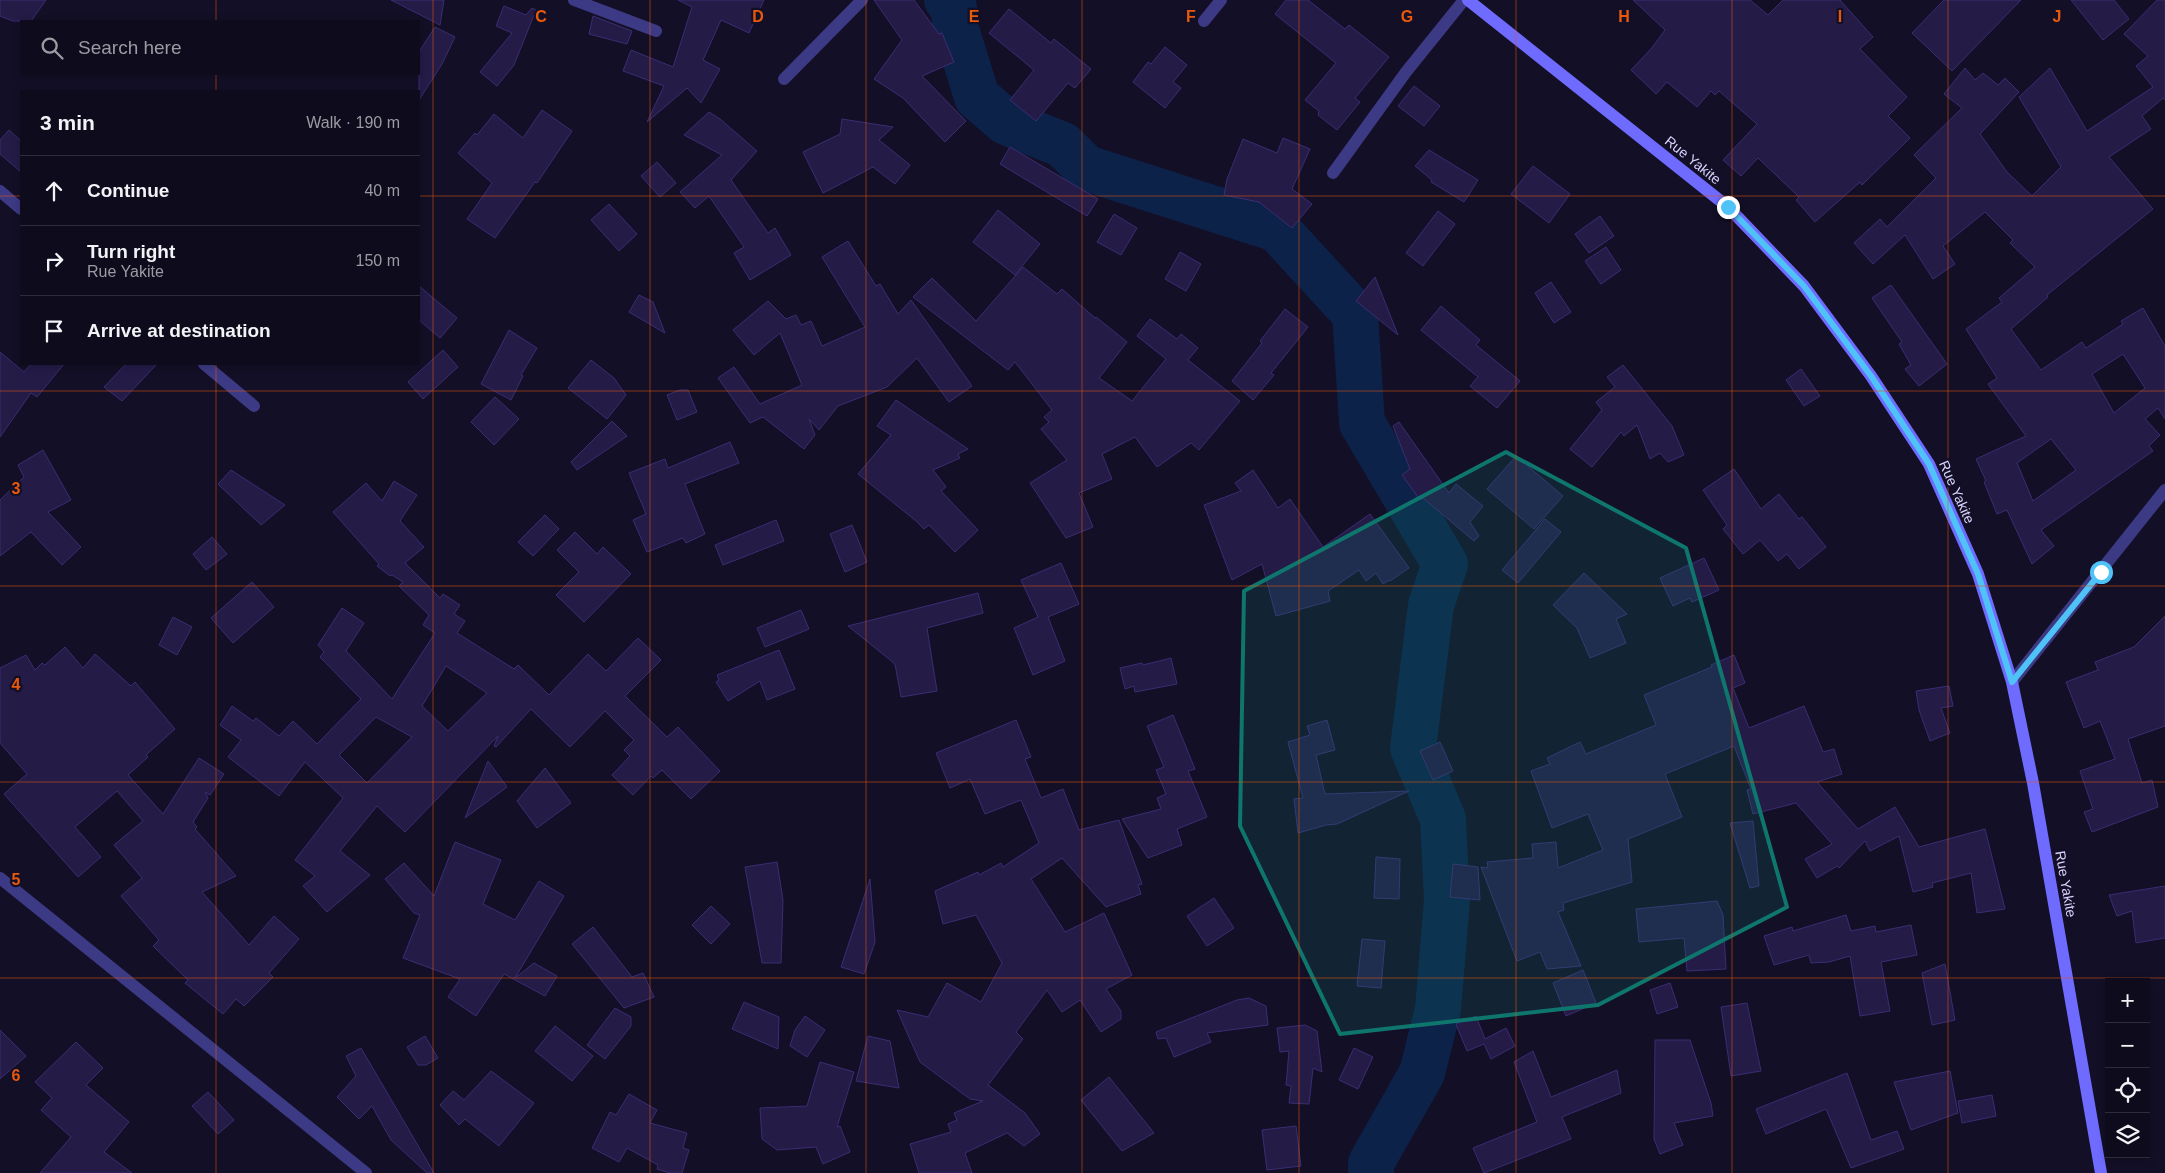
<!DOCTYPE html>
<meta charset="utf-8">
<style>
:root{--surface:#0e0b1c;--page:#171425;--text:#f1f3f6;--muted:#9b9ba3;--line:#2e2b3b}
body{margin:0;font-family:Helvetica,sans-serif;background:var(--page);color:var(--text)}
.controls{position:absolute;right:15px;bottom:15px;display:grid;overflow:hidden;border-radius:0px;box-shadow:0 2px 8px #0003}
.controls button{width:45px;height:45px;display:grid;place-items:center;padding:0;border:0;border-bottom:1px solid var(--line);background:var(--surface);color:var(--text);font:25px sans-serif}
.stop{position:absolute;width:15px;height:15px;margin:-11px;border:4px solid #4fc3f7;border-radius:50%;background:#fff}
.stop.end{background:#4fc3f7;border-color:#fff;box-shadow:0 1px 5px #0008}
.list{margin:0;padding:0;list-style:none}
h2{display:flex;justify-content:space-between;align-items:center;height:65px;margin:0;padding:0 20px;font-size:21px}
h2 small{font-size:16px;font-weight:400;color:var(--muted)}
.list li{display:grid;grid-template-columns:32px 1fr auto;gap:15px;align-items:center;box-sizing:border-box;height:70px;padding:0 20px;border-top:1px solid var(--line)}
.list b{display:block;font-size:19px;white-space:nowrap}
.list p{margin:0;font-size:16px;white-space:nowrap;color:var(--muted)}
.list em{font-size:16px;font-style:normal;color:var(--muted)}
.icon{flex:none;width:28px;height:28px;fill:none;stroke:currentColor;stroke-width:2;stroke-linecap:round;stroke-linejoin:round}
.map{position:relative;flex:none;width:2165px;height:1173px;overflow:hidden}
.search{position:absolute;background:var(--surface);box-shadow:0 2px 8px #0003;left:20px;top:20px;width:400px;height:55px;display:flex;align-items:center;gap:12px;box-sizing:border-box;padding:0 18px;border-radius:0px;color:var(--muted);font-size:19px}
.panel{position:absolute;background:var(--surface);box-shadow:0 2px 8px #0003;left:20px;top:90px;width:400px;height:275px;border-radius:0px}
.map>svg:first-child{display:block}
</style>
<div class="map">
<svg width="2165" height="1173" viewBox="0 0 2165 1173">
<rect width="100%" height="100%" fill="#130f26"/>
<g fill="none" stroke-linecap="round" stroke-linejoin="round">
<path stroke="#0c2248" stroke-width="46" d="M947 0 954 8 955 26 977 97 1006 122 1063 145 1086 168 1277 229 1355 314 1362 423 1445 564 1431 605 1413 748 1443 819 1447 900 1438 1009 1422 1073 1371 1163V1173"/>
</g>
<g fill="#241b47" stroke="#3b2d73" fill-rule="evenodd">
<path d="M0 0H46L31 21H13L0 16Z"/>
<path d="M391 0H444L440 25Z"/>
<path d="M678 0H764L749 33 721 20 703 60 720 69 701 103 687 88 647 122 664 86 623 71 631 50 673 67 692 7Z"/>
<path d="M874 0H914L939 34 942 33 954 62 922 76 966 121 945 142 903 98 874 79 902 40Z"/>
<path d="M1286 0H1308L1345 29 1349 25 1389 57 1355 98 1360 102 1337 130 1318 115 1319 111 1305 100 1336 63 1275 14Z"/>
<path d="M1633 0H1750L1768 15 1783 0H1840L1873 37 1860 49 1907 97 1888 116 1910 138 1862 185 1860 182 1815 222 1796 200 1799 197 1758 158 1741 176 1723 160 1757 124 1719 91 1715 95 1711 91 1697 107 1667 82 1656 94 1631 70 1651 49 1665 30Z"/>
<path d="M1944 0H2021L1952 71 1912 33Z"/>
<path d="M2071 0H2114L2129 19 2103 40Z"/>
<path d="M2157 0H2165V100L2163 98 2142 116 2151 129 2109 157 2153 209 2047 295 2048 297 2011 329 2041 370 2082 342 2086 348 2123 324 2121 321 2143 308 2165 346V419L2158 408 2145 419 2160 435 2149 446 2153 451 2041 530 2054 546 2032 564 2007 510 1997 514 1984 482 1986 481 1976 459 2026 436 1988 384 1997 378 1966 329 2002 302 1999 298 2035 267 2010 243 2013 240 1985 212 1943 246 1955 264 1933 279 1905 235 1873 264 1854 243 1880 219 1887 227 1936 178 1914 155 1962 108 1944 94 1965 68 1975 80 1983 73 1998 85 2005 78 2019 92 1980 134 2007 172 2032 196 2061 167 2019 97 2050 68 2087 131 2153 87 2136 66 2148 56 2124 34ZM2123 354 2145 388 2114 413 2092 374ZM2051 439 2076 470 2033 501 2017 463Z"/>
<path d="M504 6 526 15 532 8 536 10 514 65 497 86 480 72 512 33 496 26Z"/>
<path d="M1009 9 1051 43 1054 39 1091 69 1075 88 1068 83 1036 121 1010 100 1034 70 989 33Z"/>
<path d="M593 16 632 31 627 44 589 34Z"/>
<path d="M435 27 455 37 442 64 419 100V52Z"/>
<path d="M1165 47 1187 65 1173 82 1181 88 1165 108 1133 82 1148 62 1151 64Z"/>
<path d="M1414 86 1440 106 1424 126 1398 106Z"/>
<path d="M542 110 572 131 537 183 535 182 495 238 467 219 492 183 458 153 475 133 477 135 494 114 523 138Z"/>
<path d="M709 112 720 119 757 151 731 180 768 233 775 228 791 255 750 280 734 253 744 247 709 196 695 208 680 192 722 155 684 135Z"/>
<path d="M842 119 893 127 879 140 910 165 895 184 873 167 823 193 803 152 840 134Z"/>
<path d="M9 130 21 141V172L0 154V140Z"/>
<path d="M1283 138 1310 149 1292 189 1312 204 1292 228 1259 202 1224 195 1227 179 1243 139 1277 153Z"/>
<path d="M1010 147 1098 199 1087 216 1000 164Z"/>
<path d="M1429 150 1478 180 1464 202 1431 182 1432 180 1415 166Z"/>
<path d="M657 162 676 183 660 197 641 176Z"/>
<path d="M1533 166 1570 194 1549 223 1511 194Z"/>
<path d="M609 204 637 234 619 251 591 220Z"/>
<path d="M998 210 1040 244 1015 275 973 242Z"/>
<path d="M1438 211 1455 224 1423 266 1406 253Z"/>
<path d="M1114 214 1137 228 1121 255 1097 242Z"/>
<path d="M1600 216 1614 236 1589 253 1575 234Z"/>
<path d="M848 241 876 286 880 284 898 314 911 300 972 386 949 402 917 358 887 387 838 406 819 430 809 419 815 435 804 449 763 417 750 423 718 378 734 367 760 404 802 385 780 333 754 355 733 330 768 301 786 319 796 315 801 325 811 321 822 346 865 327 822 257Z"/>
<path d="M1606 247 1621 270 1601 284 1585 261Z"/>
<path d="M1180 252 1201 264 1186 291 1165 279Z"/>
<path d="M1023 267 1057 294 1062 289 1095 318 1096 317 1127 342 1099 378 1132 401 1166 359 1137 336 1150 319 1177 339 1181 334 1198 348 1188 360 1240 401 1199 450 1191 443 1157 467 1135 437 1102 454 1112 479 1079 493 1093 527 1066 538 1030 483 1067 460 1041 429 1049 422 1044 417 1052 410 1015 362 1008 370 913 297 932 278 976 321Z"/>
<path d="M1375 277 1398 335 1356 301Z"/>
<path d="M1551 282 1571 312 1554 323 1535 293Z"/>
<path d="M1891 285 1947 364 1919 386 1905 369 1911 365 1899 344 1902 342 1872 298Z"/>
<path d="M419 286 457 318 440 338 419 320Z"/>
<path d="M639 295 653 302 665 333 629 312Z"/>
<path d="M1441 306 1480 340 1476 345 1520 381 1497 408 1470 386 1478 377 1421 330Z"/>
<path d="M1285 309 1308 327 1271 373 1274 375 1253 400 1232 381 1262 343 1260 341Z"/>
<path d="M509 330 537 348 521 375 523 376 511 400 481 384Z"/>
<path d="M443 350 458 367 423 399 408 382Z"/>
<path d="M0 352 24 372 31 364H64L37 397 31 393 0 437Z"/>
<path d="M591 360 614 378 626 395 607 419 568 388Z"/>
<path d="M126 364H157L122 401 104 387Z"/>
<path d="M1623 365 1672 426 1684 455 1668 462 1660 453 1650 459 1637 425 1624 436 1621 432 1592 467 1570 449 1602 410 1596 402 1615 387 1607 377Z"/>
<path d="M1801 369 1820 396 1804 406 1786 380Z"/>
<path d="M680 390H688L697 412 677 420 667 395Z"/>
<path d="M495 397 519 419 494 445 471 422Z"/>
<path d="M896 400 968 449 958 454 960 458 933 470 946 487 941 491 978 530 955 552 929 525 924 529 916 521 858 474 891 435 877 426Z"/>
<path d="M612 421 627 436 577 470 571 462Z"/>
<path d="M1399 422 1449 493 1456 484 1483 506 1470 522 1479 536 1474 541 1423 498 1420 500 1402 475 1410 469 1393 426Z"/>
<path d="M730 442 739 463 685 484 705 534 686 543 683 538 647 552 633 520 646 514 629 473 665 459 668 468Z"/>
<path d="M43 450 71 500 48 512 81 547 62 565 31 532 0 556V500L24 477 18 465Z"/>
<path d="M1516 456 1563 496 1534 529 1487 489Z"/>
<path d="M1734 469 1761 509 1779 494 1799 519 1802 517 1826 547 1799 569 1787 554 1778 561 1760 540 1743 554 1723 529 1727 525 1703 490Z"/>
<path d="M231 470 285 505 261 525 218 484Z"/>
<path d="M1253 470 1278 508 1290 499 1323 547 1370 514 1409 568 1390 581 1389 580 1383 584 1376 573 1366 581 1359 570 1328 591 1330 601 1276 616 1262 564 1232 580 1204 505 1241 491 1235 483Z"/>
<path d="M394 481 417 495 400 521 424 547 405 563 440 598 443 594 460 605 454 614 465 621 457 633 514 669 518 665 549 695 588 654 606 671 638 638 661 660 625 696 667 737 678 727 720 771 691 799 662 770 653 778 651 776 633 795 612 775 630 756 624 750 634 740 605 711 570 747 531 709 496 747 494 746 498 736 405 832 377 806 340 851 370 875 327 912 303 886 315 876 295 860 343 798 305 762 279 796 228 757 241 740 220 725 232 706 253 721 256 718 279 736 293 721 317 744 361 699 320 657 324 652 318 645 342 608 364 623 346 651 392 699 435 633 423 625 429 615 399 586 403 582 392 575 390 576 377 566 379 564 333 512 366 483 382 501ZM446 666 487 693 448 731 422 706ZM376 717 412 737 367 783 339 755Z"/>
<path d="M545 515 559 529 533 556 518 542Z"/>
<path d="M1545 519 1561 532 1518 583 1502 570Z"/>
<path d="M776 520 784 541 723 565 715 545Z"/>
<path d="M852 525 867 562 845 572 830 534Z"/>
<path d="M575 532 597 554 603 547 631 574 584 622 556 595 579 572 557 550Z"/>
<path d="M212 537 227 554 206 570 193 554Z"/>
<path d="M1704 558 1719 590 1692 602 1690 598 1673 606 1660 578Z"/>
<path d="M1061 563 1079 604 1048 617 1065 661 1033 675 1014 628 1038 617 1021 580Z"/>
<path d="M1584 573 1627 614 1616 619 1626 643 1590 658 1577 628 1553 605Z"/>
<path d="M252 582 274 607 233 643 211 618Z"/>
<path d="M978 593 983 613 927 628 937 691 901 697 895 664 848 626Z"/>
<path d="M801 610 809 629 765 647 757 628Z"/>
<path d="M2165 616V726L2128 739 2142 783 2152 780 2158 807 2092 832 2084 812 2093 809 2080 771 2115 759 2100 721 2084 728 2066 682 2098 670 2095 662 2134 647Z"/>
<path d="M173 617 192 627 177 655 159 645Z"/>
<path d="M65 647 83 668 95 654 131 686 135 682 175 729 146 755 148 757 128 775 163 814 199 758 224 774 210 795 205 792 208 798 193 822 197 827 195 829 236 876 202 892 249 945 274 916 299 939 269 973 273 977 244 1006 236 999 223 1014 185 983 188 980 153 946 159 940 121 896 142 878 114 845 143 821 117 791 75 827 101 857 78 877 4 794 27 774 0 743V668L26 655 35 670 42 663 45 665Z"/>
<path d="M779 650 795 689 767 700 760 681 728 701 716 682 719 680 717 675Z"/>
<path d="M1734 655 1745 683 1733 688 1749 728 1804 706 1823 752 1834 749 1842 774 1817 782 1858 829 1895 807 1919 847 1985 829 2005 909 1977 913 1971 873 1932 883 1933 887 1913 892 1899 836 1870 851 1865 841 1839 868 1837 866 1817 878 1805 859 1832 844 1796 803 1753 814 1747 790 1751 789 1734 746 1665 774 1682 817 1628 839 1632 882 1563 903 1564 910 1558 912 1581 966 1547 969 1540 952 1517 961 1481 867 1488 868 1487 862 1533 858 1532 844 1556 842 1558 868 1603 850 1588 814 1552 828 1531 771 1550 764 1547 758 1580 742 1586 754 1656 725 1644 695 1712 667 1711 665Z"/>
<path d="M1171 658 1177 684 1135 692 1134 686 1125 689 1120 668 1142 663 1143 665Z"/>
<path d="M1949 686 1953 706 1941 708 1950 733 1930 741 1919 710 1916 691Z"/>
<path d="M1173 715 1195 769 1188 771 1207 817 1177 829 1182 845 1148 858 1122 819 1161 809 1157 798 1166 794 1156 770 1164 767 1147 726Z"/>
<path d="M1016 720 1031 757 1025 759 1041 798 1063 789 1079 830 1119 820 1142 884 1138 885 1141 894 1106 907 1062 858 1031 879 1065 932 1104 913 1132 975 1106 989 1121 1011V1019L1101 1032 1080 1000 1062 1012 1047 990 1016 1032 1023 1039 988 1085 1025 1113 1040 1134 1024 1146 1007 1133 965 1153 972 1173H919L910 1144 951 1132 948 1124 957 1120 954 1113 983 1101 970 1099 920 1062 897 1010 928 1017 947 983 981 1002 1002 963 976 915 943 924 935 891 978 872 979 875 1001 863 1003 867 1039 843 1021 800 985 814 970 779 950 788 936 753Z"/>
<path d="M1327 720 1335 750 1316 755 1325 794 1409 791 1337 824 1326 825 1298 833 1294 799 1303 798 1288 742 1310 735 1307 726Z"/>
<path d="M1440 742 1453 771 1433 780 1420 751Z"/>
<path d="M488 761 507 787 465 818Z"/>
<path d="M545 768 571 803 537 828 517 801Z"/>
<path d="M1753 821 1759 886 1750 888 1730 823Z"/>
<path d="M455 842 501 860 483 904 515 920 539 881 564 896 515 978 534 963 557 976 545 996 504 974 476 1016 448 997 460 979 403 958 420 915 414 913 385 879 404 863 434 896Z"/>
<path d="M1376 857 1400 859 1399 899 1374 898Z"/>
<path d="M777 862 783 900 781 963H762L745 867Z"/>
<path d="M1453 864 1478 867 1480 900 1450 897Z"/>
<path d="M870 879 875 942 864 974 841 967Z"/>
<path d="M2165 886V938L2136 943 2132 911 2117 916 2109 895Z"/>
<path d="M1214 898 1234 928 1207 946 1187 916Z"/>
<path d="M1717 901 1723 915 1726 969 1687 971 1684 938 1639 942 1636 909Z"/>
<path d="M711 906 730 924 711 944 692 925Z"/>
<path d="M1846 915 1851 931 1875 926 1876 932 1911 925 1917 955 1881 962 1890 1011 1860 1016 1850 956 1829 962 1811 963 1809 955 1774 965 1764 936 1792 927 1793 931Z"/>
<path d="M593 927 632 977 643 973 654 997 624 1008 572 944Z"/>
<path d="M1362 939 1385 941 1381 988 1357 986Z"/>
<path d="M1945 964 1955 1020 1932 1025 1922 973Z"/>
<path d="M1583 970 1596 1003 1566 1016 1553 983Z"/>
<path d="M1670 983 1678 1007 1657 1014 1650 990Z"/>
<path d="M1249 998 1266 1006 1268 1025 1207 1033 1211 1042 1174 1057 1166 1038 1158 1039 1156 1032 1237 1000Z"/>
<path d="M744 1002 779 1017 778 1049 732 1029Z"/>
<path d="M1747 1003 1761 1071 1731 1076 1721 1007Z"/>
<path d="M615 1008 631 1017V1026L605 1059 587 1045Z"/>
<path d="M805 1016 825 1030 807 1057 790 1046 795 1030Z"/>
<path d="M1476 1016 1485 1039 1506 1028 1515 1046 1491 1059 1484 1044 1467 1051 1456 1024Z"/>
<path d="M1305 1025 1317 1031 1322 1072 1313 1068 1309 1104 1289 1103 1291 1086 1286 1085 1289 1051 1280 1052 1277 1028Z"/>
<path d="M555 1026 593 1056 572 1081 535 1051Z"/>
<path d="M0 1030 26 1056 0 1079Z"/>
<path d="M425 1036 438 1058 426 1065H418L407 1047Z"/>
<path d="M868 1036 890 1041 899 1088 856 1081Z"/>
<path d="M1655 1040H1690L1711 1103 1713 1116 1674 1123 1683 1145 1660 1154 1654 1139Z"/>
<path d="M76 1042 103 1068 86 1085 129 1122 104 1152 132 1173H40L71 1137 41 1110 52 1098 35 1082Z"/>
<path d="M361 1048 434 1173H427L391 1140 372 1106 359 1119 337 1097 356 1076 346 1056Z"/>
<path d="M1354 1048 1373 1057 1358 1089 1339 1080Z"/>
<path d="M1533 1051 1551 1097 1617 1070 1621 1093 1562 1117 1571 1139 1484 1173 1473 1148 1537 1122 1514 1062Z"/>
<path d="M820 1062 854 1072 837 1127 840 1126 850 1152 823 1164 816 1147 777 1150 762 1139 760 1108 807 1106Z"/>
<path d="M491 1071 534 1103 499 1146 465 1119 459 1125 440 1105 453 1091 464 1100Z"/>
<path d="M1950 1071 1958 1113 1911 1130 1894 1082Z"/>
<path d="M1847 1073 1871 1140 1897 1131 1904 1149 1851 1168 1826 1109 1766 1134 1756 1109Z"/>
<path d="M1109 1077 1154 1133 1122 1151 1081 1100Z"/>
<path d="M208 1092 234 1120 218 1134 192 1106Z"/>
<path d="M629 1094 657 1110 650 1123 687 1133 683 1148 689 1150 682 1173H670L657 1169 658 1165 627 1148 619 1162 592 1148 610 1112 616 1115Z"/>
<path d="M1992 1095 1996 1116 1962 1123 1958 1101Z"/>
<path d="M1296 1126 1301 1166 1267 1170 1262 1130Z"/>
</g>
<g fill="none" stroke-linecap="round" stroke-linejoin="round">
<g stroke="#3d3a85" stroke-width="12">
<path d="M574 0 656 31"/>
<path d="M1204 21 1221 0"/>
<path d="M784 79 862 0"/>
<path d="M1333 173 1406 72 1464 0"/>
<path d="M0 191 21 209"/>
<path d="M204 364 254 406"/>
<path d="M2012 682 2165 490"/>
<path d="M0 878 366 1173"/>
</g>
<path stroke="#6f6bff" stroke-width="12" d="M1468 0 1728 207 1804 286 1871 376 1929 464 1978 574 2012 682 2033 783 2101 1173"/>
</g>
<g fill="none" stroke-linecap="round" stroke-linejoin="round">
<path stroke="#4fc3f7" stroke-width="6" d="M1728 207 1804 286 1871 376 1929 464 1978 574 2012 682 2101 572"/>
</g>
<path fill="#0f766e" fill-opacity="0.2" stroke="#0f766e" stroke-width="4" stroke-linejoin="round" d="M1506 452 1686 548 1787 907 1598 1005 1340 1034 1240 826 1244 591Z"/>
<path fill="none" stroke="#e8590c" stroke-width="1" stroke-opacity="0.55" d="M216 0V21M433 0V1173M650 0V1173M866 0V1173M1082 0V1173M1299 0V1173M1516 0V1173M1732 0V1173M1948 0V1173M216 74V91M0 196H21M419 196H2165M216 364V1173M0 391H2165M0 586H2165M0 782H2165M0 978H2165"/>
<g text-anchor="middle" stroke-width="4.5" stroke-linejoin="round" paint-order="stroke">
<g font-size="14" fill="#d9d4ff" stroke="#130f26">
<text transform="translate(1693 160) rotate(39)" y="5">Rue Yakite</text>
<text transform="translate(1957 492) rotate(66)" y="5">Rue Yakite</text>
<text transform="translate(2066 884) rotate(80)" y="5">Rue Yakite</text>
</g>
</g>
<g font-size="16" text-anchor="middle" font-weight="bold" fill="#e8590c" stroke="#130f26" stroke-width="4.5" stroke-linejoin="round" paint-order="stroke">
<text x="541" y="22">C</text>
<text x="758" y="22">D</text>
<text x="974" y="22">E</text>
<text x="1191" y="22">F</text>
<text x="1407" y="22">G</text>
<text x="1624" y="22">H</text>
<text x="1840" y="22">I</text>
<text x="2057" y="22">J</text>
<text x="16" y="494">3</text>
<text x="16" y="690">4</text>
<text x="16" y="885">5</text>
<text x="16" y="1081">6</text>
</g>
</svg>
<div class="controls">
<button>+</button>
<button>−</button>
<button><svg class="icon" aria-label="locate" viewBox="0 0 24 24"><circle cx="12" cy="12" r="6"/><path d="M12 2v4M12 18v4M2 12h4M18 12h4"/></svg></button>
<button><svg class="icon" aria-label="layers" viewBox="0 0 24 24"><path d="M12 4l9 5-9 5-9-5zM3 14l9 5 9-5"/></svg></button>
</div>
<div class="stop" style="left:2101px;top:572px"></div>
<div class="stop end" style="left:1728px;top:207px"></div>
<div class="search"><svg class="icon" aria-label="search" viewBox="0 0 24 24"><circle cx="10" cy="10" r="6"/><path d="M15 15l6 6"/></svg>Search here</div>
<section class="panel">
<h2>3 min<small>Walk · 190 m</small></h2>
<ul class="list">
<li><svg class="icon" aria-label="ahead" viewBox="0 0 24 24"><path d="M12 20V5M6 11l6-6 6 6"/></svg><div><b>Continue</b></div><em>40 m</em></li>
<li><svg class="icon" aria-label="right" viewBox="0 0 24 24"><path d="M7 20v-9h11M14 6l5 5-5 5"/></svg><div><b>Turn right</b><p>Rue Yakite</p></div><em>150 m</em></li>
<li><svg class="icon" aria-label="arrive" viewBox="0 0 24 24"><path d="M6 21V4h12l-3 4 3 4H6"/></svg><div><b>Arrive at destination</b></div></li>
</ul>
</section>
</div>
